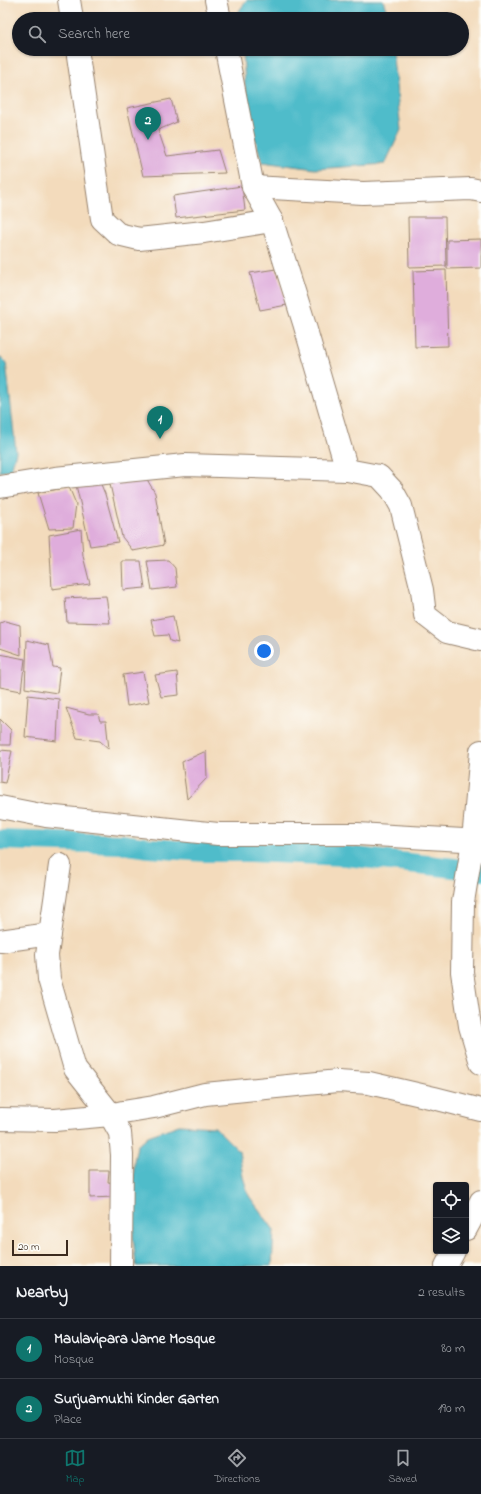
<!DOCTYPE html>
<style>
:root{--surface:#171b24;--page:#20242c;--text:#f1f3f6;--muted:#9ea1a6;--line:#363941;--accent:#0f766e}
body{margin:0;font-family:"Indie Flower",sans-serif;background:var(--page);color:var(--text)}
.controls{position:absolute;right:12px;bottom:12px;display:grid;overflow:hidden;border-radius:4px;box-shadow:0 1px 3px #0004}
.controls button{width:36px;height:36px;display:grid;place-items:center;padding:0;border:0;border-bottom:1px solid var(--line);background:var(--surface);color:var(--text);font:20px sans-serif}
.scale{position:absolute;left:12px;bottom:10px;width:56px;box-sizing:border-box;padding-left:4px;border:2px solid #3b2a1e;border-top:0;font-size:11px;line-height:14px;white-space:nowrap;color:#3b2a1e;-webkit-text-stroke:3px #fdfcf7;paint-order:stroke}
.you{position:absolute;left:264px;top:651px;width:14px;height:14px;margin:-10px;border:3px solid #fff;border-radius:50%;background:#1a73e8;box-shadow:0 0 0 6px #1a73e833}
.badge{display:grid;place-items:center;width:26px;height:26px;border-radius:50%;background:var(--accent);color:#fff;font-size:13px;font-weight:700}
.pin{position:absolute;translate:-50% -33px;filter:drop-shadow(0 1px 2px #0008)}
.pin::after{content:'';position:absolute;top:21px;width:14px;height:12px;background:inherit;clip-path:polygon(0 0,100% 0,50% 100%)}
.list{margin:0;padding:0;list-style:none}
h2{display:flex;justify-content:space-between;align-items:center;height:52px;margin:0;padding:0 16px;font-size:17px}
h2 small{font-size:13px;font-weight:400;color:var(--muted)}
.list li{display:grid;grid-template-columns:26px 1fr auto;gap:12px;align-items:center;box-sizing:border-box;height:60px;padding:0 16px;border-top:1px solid var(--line)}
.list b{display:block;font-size:15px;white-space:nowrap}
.list p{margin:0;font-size:13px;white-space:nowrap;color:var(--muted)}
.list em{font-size:13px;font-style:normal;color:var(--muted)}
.icon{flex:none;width:22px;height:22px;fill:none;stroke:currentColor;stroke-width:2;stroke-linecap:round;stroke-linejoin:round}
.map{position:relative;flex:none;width:481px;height:1266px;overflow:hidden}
.search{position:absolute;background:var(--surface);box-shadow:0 1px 3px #0004;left:12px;right:12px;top:12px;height:44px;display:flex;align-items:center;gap:10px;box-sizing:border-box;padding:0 14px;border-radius:22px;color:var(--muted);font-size:15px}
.sheet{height:172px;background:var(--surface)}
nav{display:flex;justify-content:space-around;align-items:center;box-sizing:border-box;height:56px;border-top:1px solid var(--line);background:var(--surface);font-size:11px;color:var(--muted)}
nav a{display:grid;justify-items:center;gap:2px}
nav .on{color:var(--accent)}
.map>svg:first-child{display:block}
</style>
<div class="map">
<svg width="481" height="1266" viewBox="0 0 481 1266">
<rect width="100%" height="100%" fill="#fdfcf7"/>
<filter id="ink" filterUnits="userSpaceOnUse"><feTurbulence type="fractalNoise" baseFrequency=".025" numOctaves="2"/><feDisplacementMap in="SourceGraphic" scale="8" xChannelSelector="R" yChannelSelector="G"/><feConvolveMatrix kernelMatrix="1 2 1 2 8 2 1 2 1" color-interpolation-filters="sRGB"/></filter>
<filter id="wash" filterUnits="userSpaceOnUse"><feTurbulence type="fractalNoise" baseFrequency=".012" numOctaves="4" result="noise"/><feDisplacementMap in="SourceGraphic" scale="16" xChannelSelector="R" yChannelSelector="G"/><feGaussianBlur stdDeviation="0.9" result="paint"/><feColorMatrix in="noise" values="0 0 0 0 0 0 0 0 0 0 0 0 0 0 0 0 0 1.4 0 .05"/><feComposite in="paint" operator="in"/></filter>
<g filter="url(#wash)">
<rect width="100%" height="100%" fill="#f3dbbc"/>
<g fill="#50bcca" stroke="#467374">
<path d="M247 0H383L389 19H240L239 11Z"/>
<path d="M243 49H392L401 130 385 164 315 169 262 162 246 108Z"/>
<path d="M0 356 6 362 16 452 11 470 0 472Z"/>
<path d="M179 1125 215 1127 239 1151 243 1177 249 1196 274 1230 272 1266H136L133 1236 134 1161 137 1146 148 1136Z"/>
</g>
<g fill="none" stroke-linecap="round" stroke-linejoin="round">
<path stroke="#50bcca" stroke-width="20" d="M0 840 121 844 150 848 206 852H250L346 856 481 871"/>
</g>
<g id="blocks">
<g fill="#dfaddc">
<path d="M171 99 177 122 158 130 167 156 218 150 225 173 143 176 127 108Z"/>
<path d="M242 186 245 210 176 218 173 196Z"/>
<path d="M408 217H445L446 266 409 267Z"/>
<path d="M481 239V268L447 269V240Z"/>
<path d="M276 269 287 305 260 310 250 273Z"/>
<path d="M446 270 448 346 415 347 413 271Z"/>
<path d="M145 476 155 493 164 545 133 551 122 537 109 480Z"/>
<path d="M100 482 105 494 118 542 90 546 76 485Z"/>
<path d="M69 487 76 504 73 528 49 529 38 493Z"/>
<path d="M81 529 83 556 90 584 52 589 49 535Z"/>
<path d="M168 560 175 568 177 587 152 590 147 561Z"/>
<path d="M122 561H141L145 588 123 590Z"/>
<path d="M106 596 110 623 67 622 65 598Z"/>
<path d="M173 616 178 643 170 641 168 635 155 636 151 620Z"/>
<path d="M5 621 20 625 21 655 0 648V623Z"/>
<path d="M27 640 49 645 53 667 60 668 57 693 25 688Z"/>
<path d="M0 654 25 659 21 691 0 687Z"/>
<path d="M143 672 149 702 127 706 123 675Z"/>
<path d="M177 672 179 695 161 697 155 675Z"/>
<path d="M28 695 59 699 57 741 25 737Z"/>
<path d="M66 708 89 714H98L100 721H106L109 749 100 741 77 738Z"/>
<path d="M0 719 11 730 10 745H0Z"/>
<path d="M0 750 12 751 5 783 0 782Z"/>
<path d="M206 751 207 778 187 799 182 762Z"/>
<path d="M90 1171H109L108 1182 115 1183 114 1197 90 1198Z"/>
</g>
</g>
</g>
<g filter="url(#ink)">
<use href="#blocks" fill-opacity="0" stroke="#97826d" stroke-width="1"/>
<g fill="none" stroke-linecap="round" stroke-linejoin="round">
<g stroke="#97826d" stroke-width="24">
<g id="minor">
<path d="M69 0 72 19"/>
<path d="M216 0 220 19"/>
<path d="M77 49 102 219 118 234 139 239 204 232 272 221"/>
<path d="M226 49 253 187 272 221 304 323 347 470"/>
<path d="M253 187 363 193 471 189 481 191"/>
<path d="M0 487 55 478 185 465 347 470 379 476 392 490 401 506 422 590 425 615 447 632 481 640"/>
<path d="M481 751 473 841 463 902 462 972 470 1026 481 1063"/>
<path d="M0 807 46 816 218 834H357L481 841"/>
<path d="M60 865 47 955 49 979 75 1069 106 1108 120 1133 122 1155 121 1266"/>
<path d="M0 941 50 934"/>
<path d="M0 1119 55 1120 110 1115 123 1112 154 1107 205 1094 338 1081 369 1083 434 1098 481 1110"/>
<path d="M466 1229 481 1201"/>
<path d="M446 1266 454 1251"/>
</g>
</g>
<use href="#minor" stroke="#fff" stroke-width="22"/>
</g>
</g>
</svg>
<div class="controls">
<button><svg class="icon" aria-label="locate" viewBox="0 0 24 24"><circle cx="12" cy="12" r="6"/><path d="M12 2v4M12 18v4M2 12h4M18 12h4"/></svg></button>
<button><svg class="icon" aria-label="layers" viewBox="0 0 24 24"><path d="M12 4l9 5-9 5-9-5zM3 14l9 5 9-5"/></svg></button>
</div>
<div class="scale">20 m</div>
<div class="you"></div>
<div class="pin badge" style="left:160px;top:439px">1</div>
<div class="pin badge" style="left:148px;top:140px">2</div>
<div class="search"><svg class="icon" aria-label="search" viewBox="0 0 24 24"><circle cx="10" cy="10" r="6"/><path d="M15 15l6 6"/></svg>Search here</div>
</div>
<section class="sheet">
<h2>Nearby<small>2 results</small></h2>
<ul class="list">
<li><span class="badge">1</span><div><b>Maulavipara Jame Mosque</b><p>Mosque</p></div><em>80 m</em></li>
<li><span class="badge">2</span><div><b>Surjuamukhi Kinder Garten</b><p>Place</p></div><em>190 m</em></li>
</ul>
</section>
<nav>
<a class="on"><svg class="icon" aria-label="map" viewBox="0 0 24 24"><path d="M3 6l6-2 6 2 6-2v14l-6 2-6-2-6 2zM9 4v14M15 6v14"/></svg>Map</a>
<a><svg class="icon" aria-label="directions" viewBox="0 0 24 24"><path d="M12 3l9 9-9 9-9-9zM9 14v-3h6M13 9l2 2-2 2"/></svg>Directions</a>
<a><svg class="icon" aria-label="saved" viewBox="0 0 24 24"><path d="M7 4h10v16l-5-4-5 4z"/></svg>Saved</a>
</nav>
